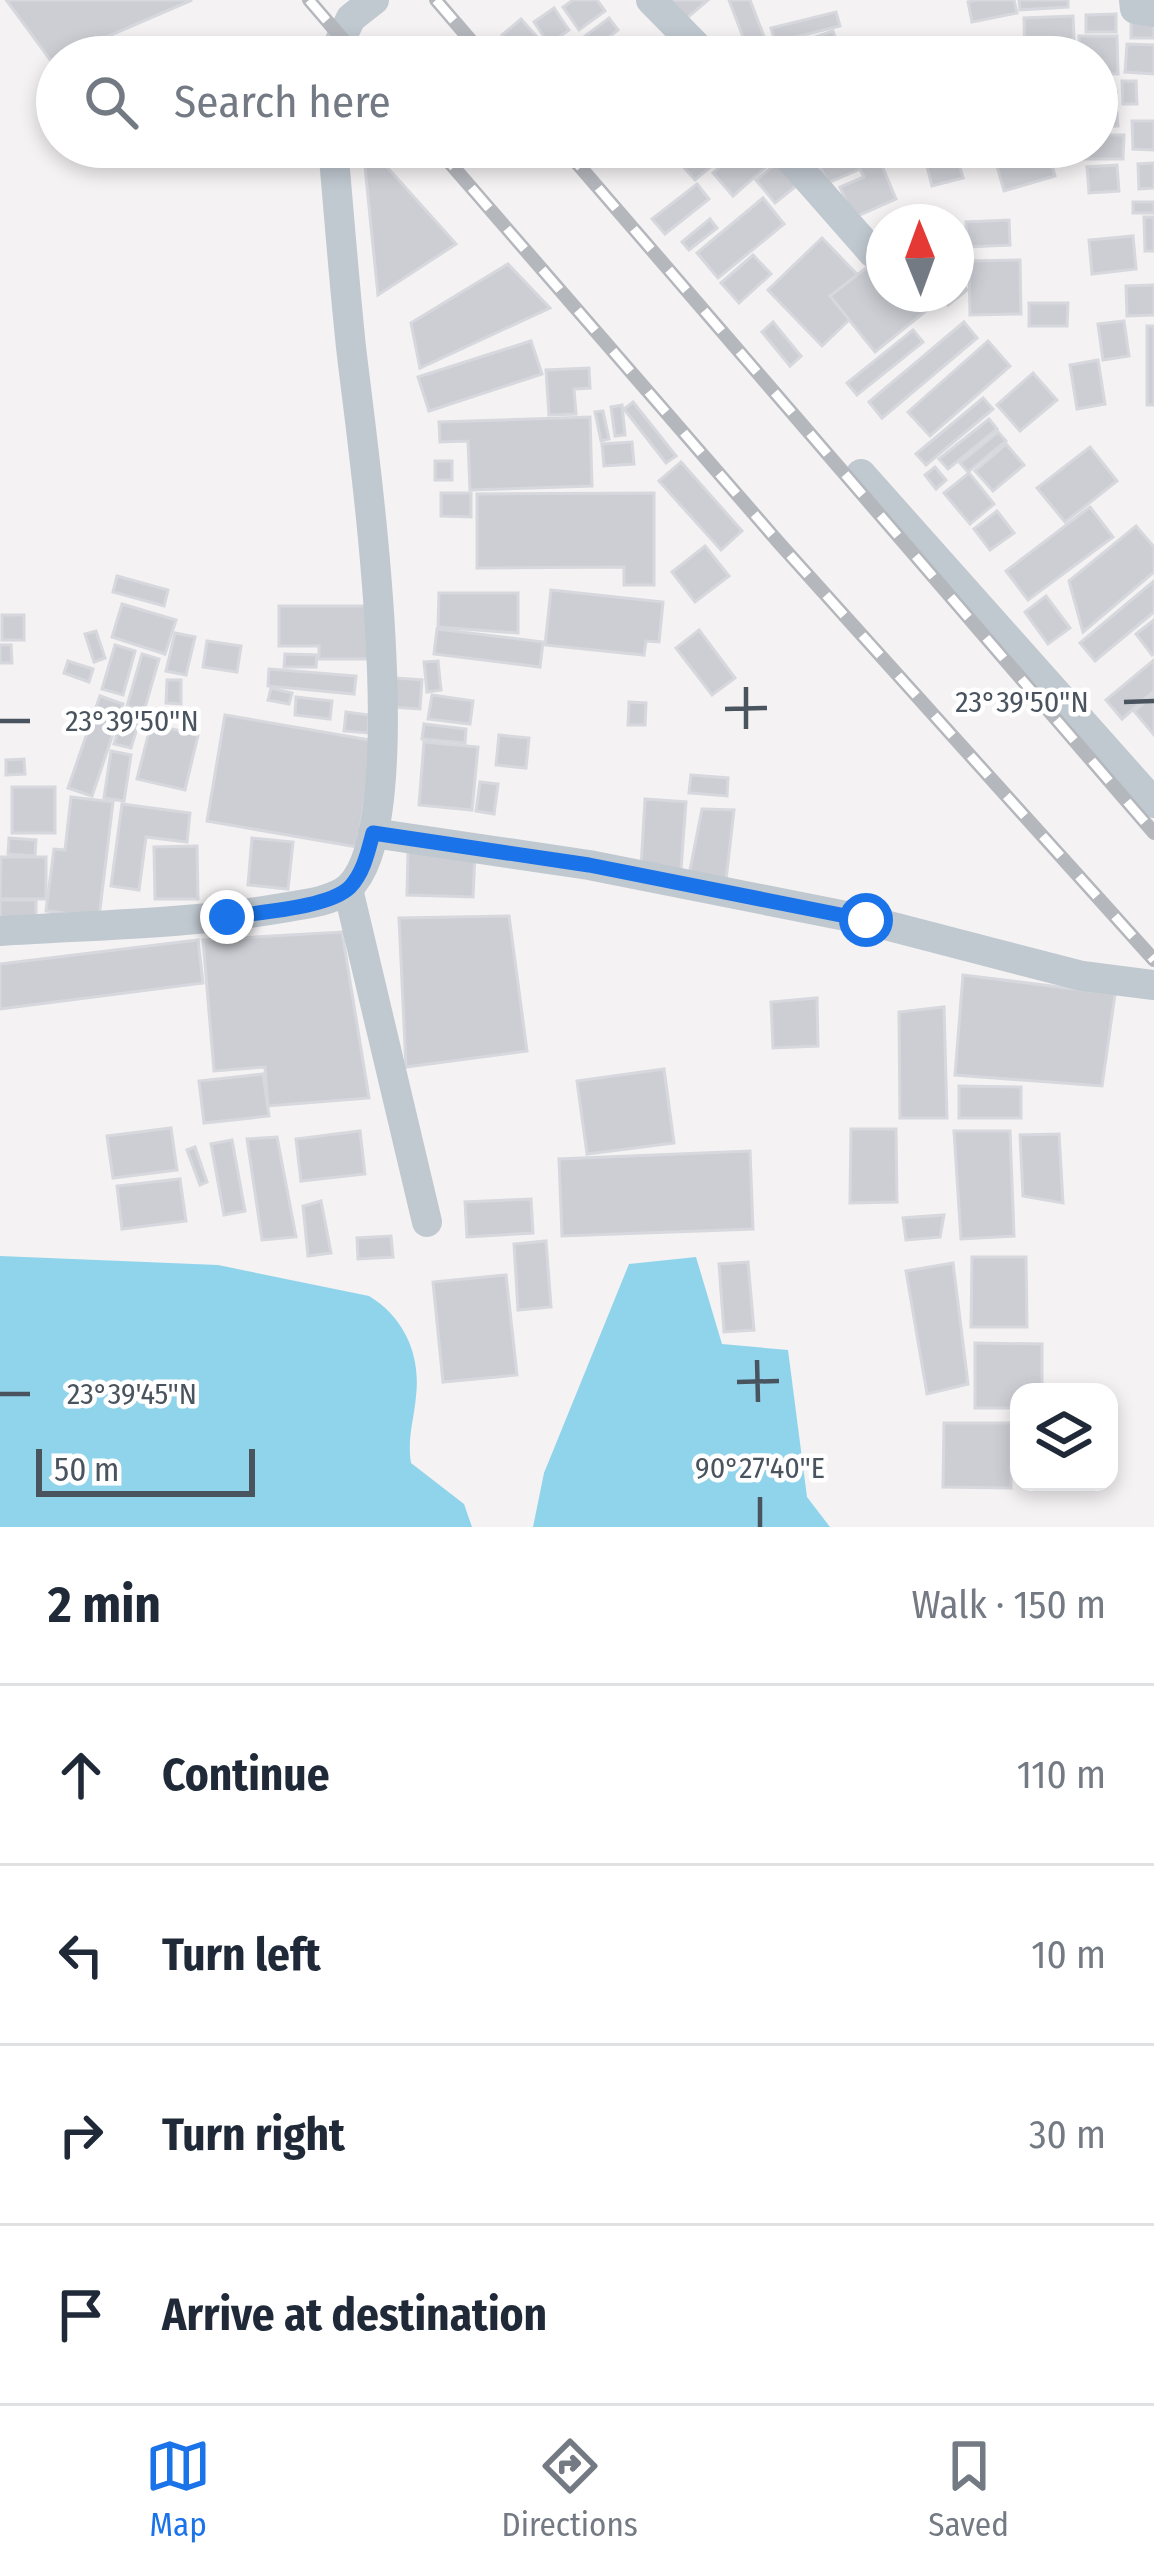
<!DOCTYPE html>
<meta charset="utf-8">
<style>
:root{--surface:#fff;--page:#f6f6f7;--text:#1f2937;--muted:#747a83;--line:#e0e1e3;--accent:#1a73e8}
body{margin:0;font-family:"Fira Sans Condensed",sans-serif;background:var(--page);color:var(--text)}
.controls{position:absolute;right:36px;bottom:36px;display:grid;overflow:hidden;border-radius:24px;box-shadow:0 6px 18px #0003}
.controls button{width:108px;height:108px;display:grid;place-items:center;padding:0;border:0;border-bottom:3px solid var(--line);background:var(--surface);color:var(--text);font:60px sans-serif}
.compass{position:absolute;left:866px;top:204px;width:108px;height:108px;border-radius:50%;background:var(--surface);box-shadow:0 6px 18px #0003;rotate:359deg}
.scale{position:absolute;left:36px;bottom:30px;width:219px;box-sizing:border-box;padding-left:12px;border:6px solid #4a545f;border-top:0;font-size:33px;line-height:42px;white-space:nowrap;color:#4a545f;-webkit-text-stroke:9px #fff;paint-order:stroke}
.stop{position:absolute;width:36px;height:36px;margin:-27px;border:9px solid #1a73e8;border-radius:50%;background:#fff}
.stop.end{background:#1a73e8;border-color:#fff;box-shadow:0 3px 12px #0008}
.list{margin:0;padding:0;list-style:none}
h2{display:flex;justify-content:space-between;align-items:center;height:156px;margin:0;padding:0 48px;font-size:51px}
h2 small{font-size:39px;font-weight:400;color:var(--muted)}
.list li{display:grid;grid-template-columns:78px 1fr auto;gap:36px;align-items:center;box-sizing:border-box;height:180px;padding:0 48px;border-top:3px solid var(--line)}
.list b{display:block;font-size:45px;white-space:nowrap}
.list em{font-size:39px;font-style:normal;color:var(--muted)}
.icon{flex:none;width:66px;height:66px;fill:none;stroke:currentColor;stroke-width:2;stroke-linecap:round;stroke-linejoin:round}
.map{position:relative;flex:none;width:1154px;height:1527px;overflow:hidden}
.search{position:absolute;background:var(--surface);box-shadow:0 6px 18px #0003;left:36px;right:36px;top:36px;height:132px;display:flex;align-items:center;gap:30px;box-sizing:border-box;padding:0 42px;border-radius:66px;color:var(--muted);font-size:45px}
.sheet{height:876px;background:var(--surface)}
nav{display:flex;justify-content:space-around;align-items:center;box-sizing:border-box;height:168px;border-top:3px solid var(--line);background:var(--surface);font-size:33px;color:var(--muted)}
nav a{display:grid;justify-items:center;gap:6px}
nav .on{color:var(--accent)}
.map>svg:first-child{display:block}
</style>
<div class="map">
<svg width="1154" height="1527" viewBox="0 0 1154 1527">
<rect width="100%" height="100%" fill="#f4f2f2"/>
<g fill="#90d4ec">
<path d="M0 1256 218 1265 369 1296C404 1317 421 1355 416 1396 414 1420 407 1438 411 1463L464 1504 472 1527H0Z"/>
<path d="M696 1257 722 1344 788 1350 807 1497 830 1527H533L544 1473 629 1264Z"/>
</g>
<g fill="#ccced4" stroke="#d6d8dd" stroke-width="3">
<path d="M192 0 51 61 7 1 12 0Z"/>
<path d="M573 0H597L605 11 579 30 563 7Z"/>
<path d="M662 0H698L676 17Z"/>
<path d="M663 0H708L681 23Z"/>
<path d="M729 0H750L765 39 746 45Z"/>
<path d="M977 0H1014L1017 13 972 22 968 2Z"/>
<path d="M1019 0H1068V7L1020 10Z"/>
<path d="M554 8 569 30 549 44 534 22Z"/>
<path d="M836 12 840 26 775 42 771 28Z"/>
<path d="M1116 14V32H1086V15Z"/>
<path d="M1073 16 1075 57H1025L1024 18Z"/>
<rect x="1131" y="17" width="23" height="21"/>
<path d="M609 18 618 30 583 57H563L561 54Z"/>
<path d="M521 19 547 48 536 57H521L502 35Z"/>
<path d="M833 31 842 57H809L804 41Z"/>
<path d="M1079 36H1117L1118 74H1097V57H1079Z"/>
<path d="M1017 41 1020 57H974L972 49Z"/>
<path d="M1127 44 1154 45V74L1125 72Z"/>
<path d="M784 46 787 57H742Z"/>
<path d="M1122 81H1136L1137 104H1123Z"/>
<path d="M1116 92V109L1097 110V93Z"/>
<path d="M1117 113 1118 126 1097 128V115Z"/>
<path d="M1132 121H1154V150L1133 149Z"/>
<path d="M1097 135H1124L1123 159H1077V147H1097Z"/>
<path d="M363 147H369L456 244 378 295Z"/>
<path d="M696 147H734L695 180 679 162Z"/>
<path d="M743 147H768L777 157 733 196 713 173Z"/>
<path d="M786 147H844L800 170Z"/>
<path d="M862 147H874L896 199 853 218 840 187 864 177 860 169 828 183 820 166Z"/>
<path d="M922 147H954L963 178 932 186Z"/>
<path d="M1023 147H1047L1055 176 1004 191 994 155Z"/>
<path d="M781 160 800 183 775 203 756 180Z"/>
<path d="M1154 163V188L1139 189 1138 164Z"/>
<path d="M1117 165 1119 191 1089 193 1087 167Z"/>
<path d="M697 184 709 199 665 234 652 219Z"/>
<path d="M763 198 784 224 718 278 697 253Z"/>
<rect x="1133" y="202" width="21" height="11"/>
<path d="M1144 217H1154V251H1145Z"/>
<path d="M710 219 717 228 689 250 682 242Z"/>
<path d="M1009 220 1010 245 967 247 966 222Z"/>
<path d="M1133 236 1136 269 1092 274 1089 240Z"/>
<path d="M822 238 876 294 822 346 768 290Z"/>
<path d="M884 254V294H922L932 306 875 352 830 296Z"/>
<path d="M753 255 771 274 739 303 721 283Z"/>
<path d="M1020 260 1021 314 970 315 969 261Z"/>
<path d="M508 264 550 308 420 368 411 323Z"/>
<path d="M956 277 967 290 948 305 940 294H956Z"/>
<path d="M1154 285V315L1127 316 1126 286Z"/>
<path d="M1029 303H1068L1067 326H1029Z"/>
<path d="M1124 321 1129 356 1103 360 1098 324Z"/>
<path d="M773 322 801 356 790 366 762 332Z"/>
<path d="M964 322 977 338 882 418 869 402Z"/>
<rect x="1147" y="326" width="7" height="79"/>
<path d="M913 330 923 342 857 395 847 383Z"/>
<path d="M531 341 542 374 429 411 418 377Z"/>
<path d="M988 341 1010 366 930 436 908 412Z"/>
<path d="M1098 360 1105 404 1077 409 1070 365Z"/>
<path d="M589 368 590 388 574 389 576 414 549 415 546 370Z"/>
<path d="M1033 373 1057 400 1020 431 997 405Z"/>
<path d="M983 398 993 409 926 465 916 454Z"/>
<path d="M633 402 676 456 666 463 624 409Z"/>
<path d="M622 405 625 435 615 436 611 407Z"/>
<path d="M603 411 609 439 601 441 595 412Z"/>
<path d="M590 417 592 486 470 490 468 441 440 442 439 422Z"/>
<path d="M989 419 997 429 948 469 939 459Z"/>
<path d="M998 432 1006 441 968 472 960 463Z"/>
<path d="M632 442 634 464 604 466 602 444Z"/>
<path d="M1006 444 1024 465 993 491 975 471Z"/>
<path d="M1090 447 1117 481 1065 522 1037 488Z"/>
<rect x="435" y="461" width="17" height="19"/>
<path d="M681 462 742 531 721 550 659 481Z"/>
<path d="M935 467 946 480 936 489 925 475Z"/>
<path d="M969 473 994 504 970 524 944 493Z"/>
<path d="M441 493H471V517L441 516Z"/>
<path d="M654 493V585H624V567L477 568V494Z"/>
<path d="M1090 507 1113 537 1028 600 1006 571Z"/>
<path d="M997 511 1014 533 990 550 974 529Z"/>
<path d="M1136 526 1154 547V572L1083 632 1069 581Z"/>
<path d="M705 546 729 576 695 602 672 572Z"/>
<path d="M117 576 168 590 164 606 113 592Z"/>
<path d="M1154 581V612L1095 661 1080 643Z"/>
<path d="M551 590 663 602 659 642 646 641 644 655 545 645Z"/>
<path d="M439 593H518V633L438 627Z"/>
<path d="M1046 596 1070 628 1048 644 1025 612Z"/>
<path d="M122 604 176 620 165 654 112 637Z"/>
<path d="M279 606H369V659H319V646H279Z"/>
<rect x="2" y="615" width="22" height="25"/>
<path d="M1154 620V653L1152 655 1136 634Z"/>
<path d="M437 629 543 642 540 667 434 654Z"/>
<path d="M699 630 735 678 712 695 676 648Z"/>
<path d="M96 631 105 658 94 662 85 634Z"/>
<path d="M175 633 195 637 186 675 166 671Z"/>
<path d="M207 641 241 646 237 672 203 667Z"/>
<path d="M0 645H11L12 663H0Z"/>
<path d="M115 645 135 651 123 695 102 689Z"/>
<path d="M142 654 159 659 144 711 127 706Z"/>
<path d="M285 654 317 655 316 667H284Z"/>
<path d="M1154 660V691L1122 719 1106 700Z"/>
<path d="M68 661 93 669 89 682 64 673Z"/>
<path d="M438 661 441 690 427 692 424 662Z"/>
<path d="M269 669 356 676 354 694 268 686Z"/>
<path d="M396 678 422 680 420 709 393 707Z"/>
<path d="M167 680H181V704L166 703Z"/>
<path d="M271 688 292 693 289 704 268 700Z"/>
<path d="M432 695 473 701 470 724 428 719Z"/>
<path d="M1154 695V735L1134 711Z"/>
<path d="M100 696 123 704 92 796 68 788Z"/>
<path d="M296 697 332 701 330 719 295 715Z"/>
<path d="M629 702 646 703 645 725H628Z"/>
<path d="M346 712 369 715 368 733 344 731Z"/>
<path d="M123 713 140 718 131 748 114 744Z"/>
<path d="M225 715 375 741 357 847 207 821Z"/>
<path d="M151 724 198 735 185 790 137 779Z"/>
<path d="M424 724 466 729 465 743 422 739Z"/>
<path d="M499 735 529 738 526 768 496 765Z"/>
<path d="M424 742 478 747 472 810 419 805Z"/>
<path d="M111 751 131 755 124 801 104 798Z"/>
<path d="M24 759 25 774 6 775V760Z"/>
<path d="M691 775 728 778 727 796 689 793Z"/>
<path d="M480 782 498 784 494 814 476 811Z"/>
<rect x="12" y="787" width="43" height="46"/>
<path d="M71 797 113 802 99 917 46 911 54 849 65 850Z"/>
<path d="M645 799 686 802 681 869 641 867Z"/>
<path d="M122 804 190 813 187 842 146 837 139 890 111 886Z"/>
<path d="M702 809 734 810 726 880 689 875Z"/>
<path d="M9 838 36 840 35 856 8 854Z"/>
<path d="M252 838 293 842 288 889 248 885Z"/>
<path d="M197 846 198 899H155L154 847Z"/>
<path d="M408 850 475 853 473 897 407 895Z"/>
<path d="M1 857H46V899H0Z"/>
<path d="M0 900H36V924L0 925Z"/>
<path d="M509 916 527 1051 406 1067 399 918Z"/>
<path d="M342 932 369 1098 268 1106 265 1067 214 1071 203 940Z"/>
<path d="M198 940 203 983 0 1009V964Z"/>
<path d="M963 975 1115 994 1102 1086 955 1075Z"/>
<path d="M817 998 818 1046 773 1048 771 1002Z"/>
<path d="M944 1007 947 1118H900L899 1012Z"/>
<path d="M664 1069 674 1143 587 1154 577 1081Z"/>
<path d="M263 1074 269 1116 204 1123 199 1081Z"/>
<path d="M959 1086 1021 1087V1118H959Z"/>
<path d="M171 1128 177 1170 113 1178 107 1136Z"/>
<path d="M851 1129H896L897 1202 850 1203Z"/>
<path d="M360 1131 365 1174 301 1181 296 1139Z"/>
<path d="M954 1131H1010L1014 1236 961 1239Z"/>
<path d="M1059 1134 1063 1203 1023 1196 1020 1135Z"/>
<path d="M277 1137 296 1237 262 1240 247 1139Z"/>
<path d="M232 1140 245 1211 224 1215 211 1144Z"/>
<path d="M195 1147 207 1182 200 1185 187 1150Z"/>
<path d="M750 1151 753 1229 562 1236 559 1159Z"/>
<path d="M180 1179 186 1221 122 1229 117 1186Z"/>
<path d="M531 1199 533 1233 467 1237 465 1202Z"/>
<path d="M321 1201 331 1253 308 1256 303 1206Z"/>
<path d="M944 1215 940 1237 906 1240 903 1218Z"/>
<path d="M391 1236 393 1257 358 1259 357 1238Z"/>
<path d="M546 1241 551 1307 518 1310 514 1244Z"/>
<path d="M972 1257H1026L1027 1327H971Z"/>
<path d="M748 1262 754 1330 724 1332 719 1264Z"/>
<path d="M953 1263 968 1384 927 1394 906 1271Z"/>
<path d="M506 1275 517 1375 443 1382 433 1282Z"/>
<path d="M975 1343 1042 1344V1392H1019V1408H975Z"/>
<path d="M944 1423H1011V1488L943 1487Z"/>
</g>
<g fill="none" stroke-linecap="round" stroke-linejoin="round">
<g stroke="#c0c8d0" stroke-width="30">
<path d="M651 0 707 57"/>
<path d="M1134 0 1135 9 1154 12"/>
<path d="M332 57 351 18 374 0"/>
<path d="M780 147 873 253"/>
<path d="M861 474 1154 803"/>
<path d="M373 833 589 865 866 920 1082 976 1154 985"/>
<path d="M348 889 427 1222"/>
<path d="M0 931C94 925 189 924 282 908 302 904 324 903 343 892 422 843 361 437 351 347 344 280 339 214 333 147"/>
</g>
<g stroke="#b4b7bc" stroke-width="14">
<g id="rail">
<path d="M309 0 358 57"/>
<path d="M436 0 485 57"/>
<path d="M436 147 780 544 1154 960"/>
<path d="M563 147 1154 833"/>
</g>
</g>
<use href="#rail" stroke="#fff" stroke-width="9" stroke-dasharray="27" stroke-linecap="butt"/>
</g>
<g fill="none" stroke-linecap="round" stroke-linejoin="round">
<path stroke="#1a73e8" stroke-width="15" d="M227 917C258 912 329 908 350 887 364 872 368 851 373 833L589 865 866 920"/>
</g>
<path fill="none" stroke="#4a545f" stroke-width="4.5" d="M746 687V729M1124 702 1154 701M725 709 767 708M0 721H30M757 1360 758 1402M737 1382 779 1381M0 1394H30M760 1497V1527"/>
<g font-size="30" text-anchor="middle" fill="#4a545f" stroke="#fff" stroke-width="9" stroke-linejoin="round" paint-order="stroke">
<text x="1022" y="712">23°39'50"N</text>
<text x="132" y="731">23°39'50"N</text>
<text x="132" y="1404">23°39'45"N</text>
<text x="760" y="1478">90°27'40"E</text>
</g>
</svg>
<div class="controls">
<button><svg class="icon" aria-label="layers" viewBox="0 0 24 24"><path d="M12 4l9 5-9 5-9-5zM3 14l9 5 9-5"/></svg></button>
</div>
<svg class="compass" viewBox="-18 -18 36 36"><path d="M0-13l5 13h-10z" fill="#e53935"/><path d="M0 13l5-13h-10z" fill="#747a83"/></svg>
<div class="scale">50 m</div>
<div class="stop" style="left:866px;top:920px"></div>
<div class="stop end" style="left:227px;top:917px"></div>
<div class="search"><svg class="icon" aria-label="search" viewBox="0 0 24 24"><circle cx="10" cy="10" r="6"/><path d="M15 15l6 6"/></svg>Search here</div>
</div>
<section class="sheet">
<h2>2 min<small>Walk · 150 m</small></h2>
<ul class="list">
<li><svg class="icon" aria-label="ahead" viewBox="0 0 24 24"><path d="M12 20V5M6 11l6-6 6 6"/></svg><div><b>Continue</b></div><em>110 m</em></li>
<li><svg class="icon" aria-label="left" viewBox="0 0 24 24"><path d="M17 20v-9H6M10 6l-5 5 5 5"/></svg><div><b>Turn left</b></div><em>10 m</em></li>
<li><svg class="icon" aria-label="right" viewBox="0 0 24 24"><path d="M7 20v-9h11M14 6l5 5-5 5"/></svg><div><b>Turn right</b></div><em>30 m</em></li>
<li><svg class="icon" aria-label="arrive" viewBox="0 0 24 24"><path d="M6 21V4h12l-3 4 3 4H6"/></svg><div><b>Arrive at destination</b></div></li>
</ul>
</section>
<nav>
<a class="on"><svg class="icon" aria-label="map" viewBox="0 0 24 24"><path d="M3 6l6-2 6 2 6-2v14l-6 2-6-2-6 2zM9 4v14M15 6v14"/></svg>Map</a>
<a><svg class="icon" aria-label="directions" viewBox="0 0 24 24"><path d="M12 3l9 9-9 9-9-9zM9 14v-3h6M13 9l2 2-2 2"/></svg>Directions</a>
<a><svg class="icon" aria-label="saved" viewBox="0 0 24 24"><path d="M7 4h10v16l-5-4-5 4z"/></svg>Saved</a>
</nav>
